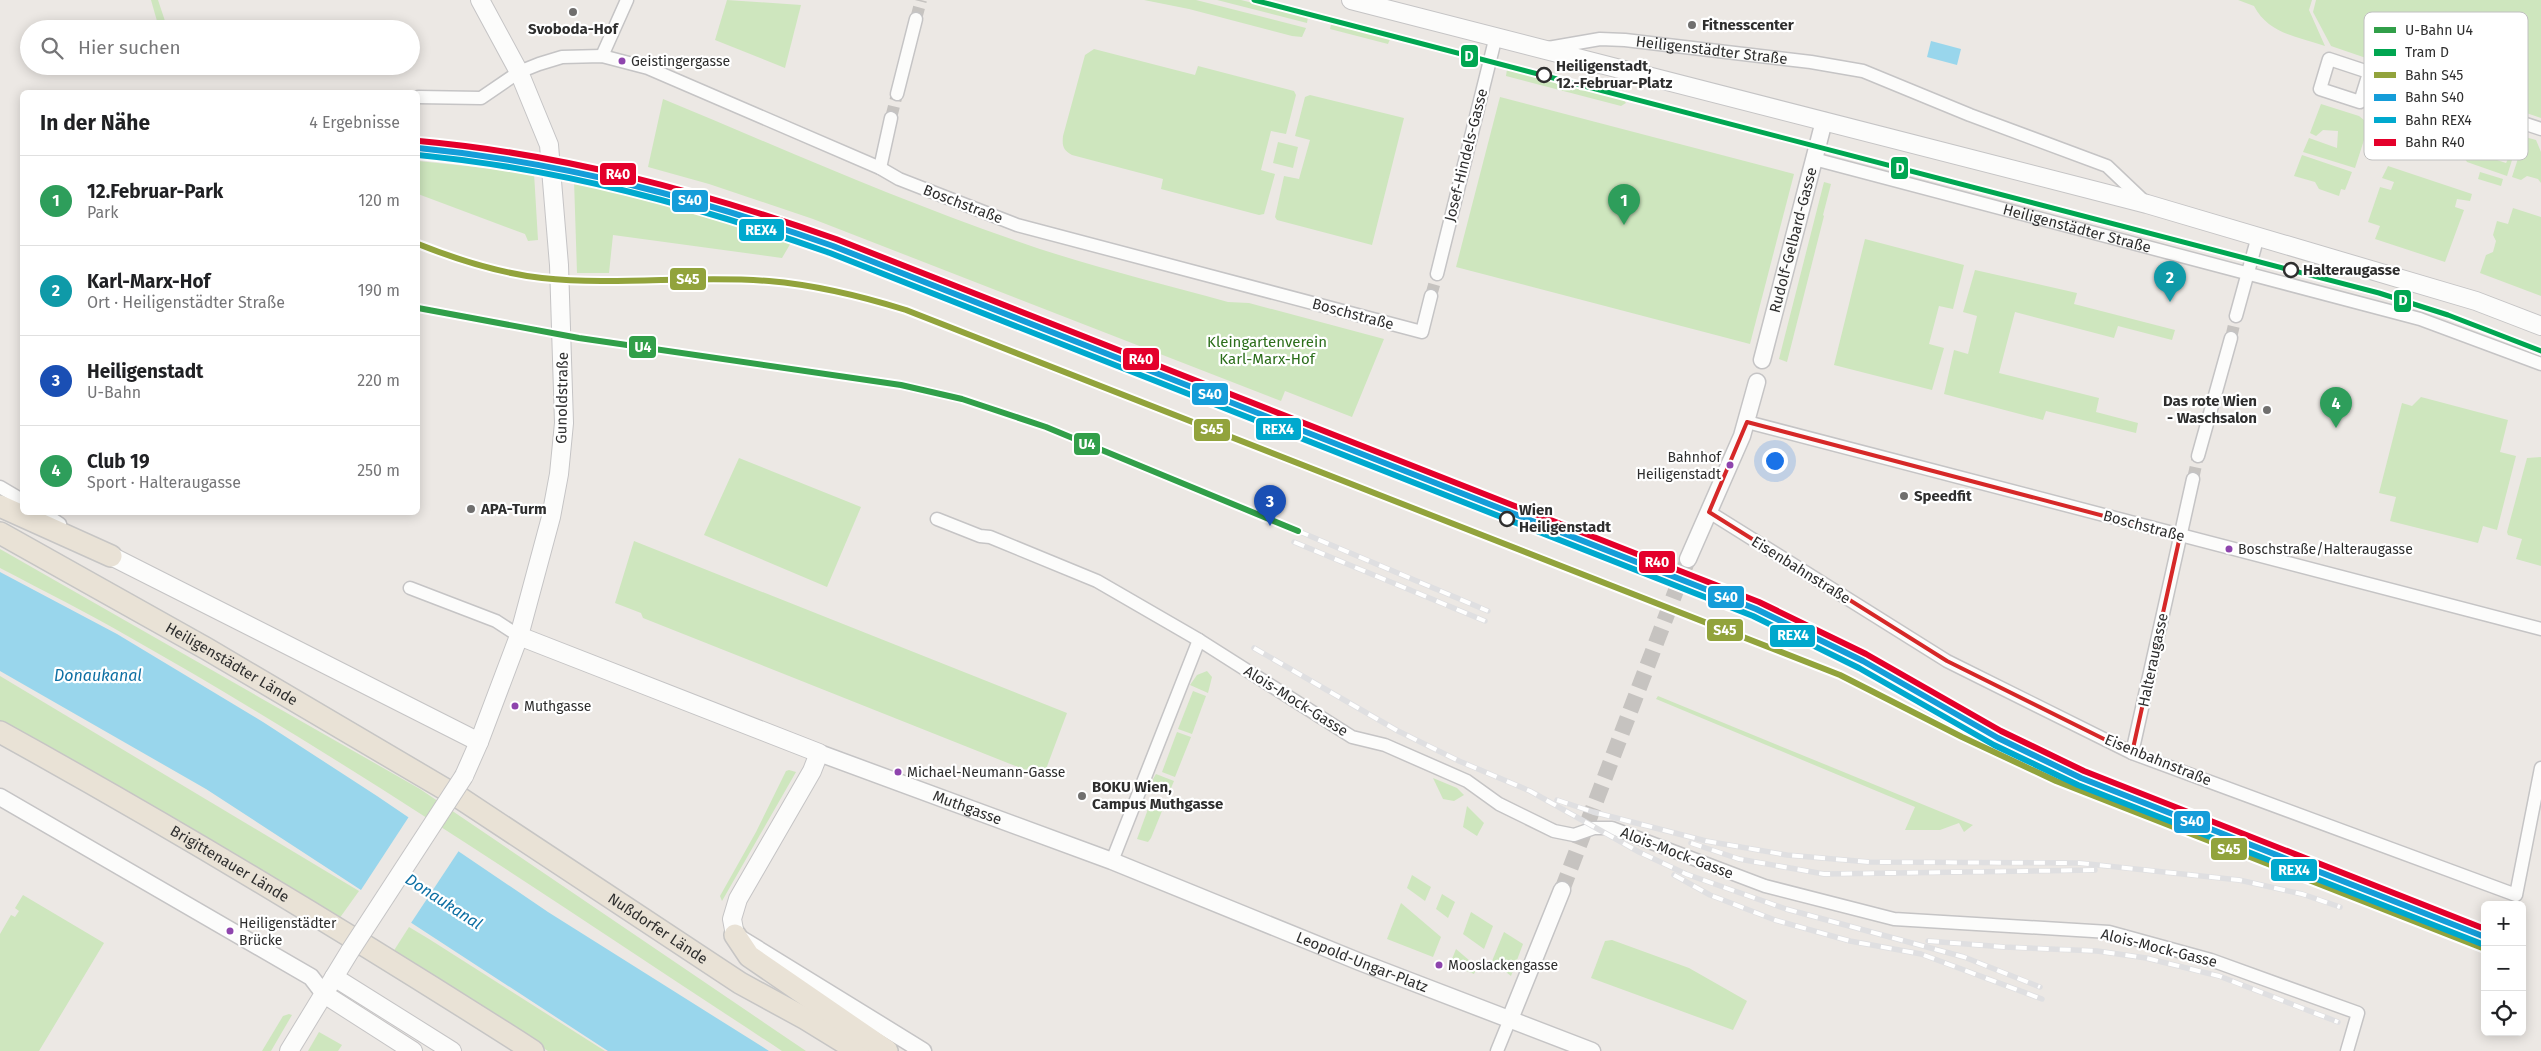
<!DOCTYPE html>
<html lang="de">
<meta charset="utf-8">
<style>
:root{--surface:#fff;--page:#f2f2f2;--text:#202124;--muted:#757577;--line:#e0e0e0;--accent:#0b8043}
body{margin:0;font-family:"Fira Sans",sans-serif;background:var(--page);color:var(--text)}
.controls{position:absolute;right:15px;bottom:15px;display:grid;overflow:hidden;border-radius:8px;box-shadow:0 2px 12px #0003}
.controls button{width:45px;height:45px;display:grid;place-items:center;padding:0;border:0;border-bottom:1px solid var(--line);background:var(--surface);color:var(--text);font:25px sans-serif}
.you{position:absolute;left:1774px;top:460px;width:18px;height:18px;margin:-12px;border:4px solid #fff;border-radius:50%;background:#1a73e8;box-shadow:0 0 0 8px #1a73e833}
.badge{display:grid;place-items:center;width:32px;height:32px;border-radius:50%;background:var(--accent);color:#fff;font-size:16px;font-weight:700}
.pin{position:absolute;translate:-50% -41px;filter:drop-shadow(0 1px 2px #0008)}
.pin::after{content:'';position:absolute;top:26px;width:18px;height:15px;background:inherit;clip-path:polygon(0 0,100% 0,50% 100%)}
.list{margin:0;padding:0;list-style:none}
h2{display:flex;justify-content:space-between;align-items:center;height:65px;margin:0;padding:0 20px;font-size:21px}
h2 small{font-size:16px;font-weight:400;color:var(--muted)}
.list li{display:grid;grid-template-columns:32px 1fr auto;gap:15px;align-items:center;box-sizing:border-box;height:90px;padding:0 20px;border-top:1px solid var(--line)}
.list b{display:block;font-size:19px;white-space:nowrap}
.list p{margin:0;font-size:16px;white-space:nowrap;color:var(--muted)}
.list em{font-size:16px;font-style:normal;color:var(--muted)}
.icon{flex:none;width:28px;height:28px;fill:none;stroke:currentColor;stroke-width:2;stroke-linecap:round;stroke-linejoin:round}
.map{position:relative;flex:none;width:2541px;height:1051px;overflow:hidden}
.search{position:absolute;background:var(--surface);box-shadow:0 2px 12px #0003;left:20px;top:20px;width:400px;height:55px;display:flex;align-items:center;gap:12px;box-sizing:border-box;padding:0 18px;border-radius:28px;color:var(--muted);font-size:19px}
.panel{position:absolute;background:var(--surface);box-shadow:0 2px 12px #0003;left:20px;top:90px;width:400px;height:425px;border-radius:8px}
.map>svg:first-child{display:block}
</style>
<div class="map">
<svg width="2541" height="1051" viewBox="0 0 2541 1051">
<rect width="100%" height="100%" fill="#ece8e4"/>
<g fill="#cee6be">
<path d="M151 0H158L165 21H157Z"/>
<path d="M727 0 801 5 785 68 715 40Z"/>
<path d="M1144 0H1196L1306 28 1302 37 1292 36 1189 9Z"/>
<path d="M1217 0H1241L1308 17 1307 23Z"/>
<path d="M2238 0H2312L2309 10 2325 46C2296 36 2269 34 2254 6Z"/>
<path d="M2316 0H2541V118L2331 46 2313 12Z"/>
<path d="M1331 24 1390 39 1388 44 1330 29Z"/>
<path d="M1094 49 1195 75 1198 66 1294 91 1296 95 1286 134 1271 131 1261 170 1275 174 1264 214 1259 215 1161 189 1163 179 1072 155C1063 150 1062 146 1063 136L1085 55Z"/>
<path d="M1507 69 1624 100 1626 103 1621 106 1506 76Z"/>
<path d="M1310 95 1404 118 1372 245 1277 220 1275 217 1284 176 1299 179 1310 140 1295 136 1305 97Z"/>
<path d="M1500 97 1794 174 1750 344 1456 267Z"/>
<path d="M663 99C779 147 895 199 1014 240 1084 265 1156 282 1228 302L1249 303 1384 339 1352 417 1285 391 1281 401 813 219 709 184 648 167Z"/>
<path d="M2411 99 2519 135 2513 156 2509 155 2510 152 2492 146 2488 157 2506 163 2508 159 2512 160 2507 176 2467 162 2463 155 2454 151 2446 155 2430 150 2427 142 2416 139 2409 142 2396 138 2409 100Z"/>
<path d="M2321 104 2359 116 2375 129 2391 137 2388 148 2364 140 2355 168 2303 152 2309 138 2337 148 2338 131 2323 130 2316 136 2310 133Z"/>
<path d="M2525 137 2536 140 2541 152V183L2538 179 2527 176 2521 180 2512 177Z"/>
<path d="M1278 142 1298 147 1293 168 1273 163Z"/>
<path d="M2302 155 2352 172 2345 190 2341 189 2339 196 2319 189 2315 182 2294 176Z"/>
<path d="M418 161 534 173 538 240 528 241 525 234 418 194Z"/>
<path d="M2388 166 2472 194 2470 201 2457 199 2455 207 2464 210 2445 262 2375 239 2380 226 2368 222 2380 187 2391 190 2394 182 2382 178Z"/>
<path d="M2480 172 2503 179 2501 186 2478 179Z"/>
<path d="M574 180 610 186 721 215 792 241 782 258 613 235 609 273H577Z"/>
<path d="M1824 182 1831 184 1823 215 1824 216 1787 362 1779 359Z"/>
<path d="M2513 208 2541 217V296L2480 273 2486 255 2493 252 2496 241 2493 235 2497 221 2508 224Z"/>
<path d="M1865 239 1964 265 1953 309 1939 306 1929 344 1944 348 1932 390 1834 365Z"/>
<path d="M1975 270 2077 293 2074 304 2175 330 2172 340 2118 326 2114 338 2015 312 1999 373 2099 398 2096 412 2138 423 2136 433 2046 411 2043 420 1944 394 1954 350 1968 354 1977 316 1963 312Z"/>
<path d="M2421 397 2508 420 2500 452 2516 456 2497 530 2483 526 2478 543 2390 521 2396 497 2379 493 2402 403 2412 406Z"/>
<path d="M2541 457V566L2516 559 2522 539 2508 535 2507 532 2527 458Z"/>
<path d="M739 458 861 507 827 587 704 535Z"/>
<path d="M634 541 1067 713 1043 777 643 618 641 613 615 603Z"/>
<path d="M0 549 420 789 806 1051H782C567 910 354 764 131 638 88 613 44 591 0 568Z"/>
<path d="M1207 671 1212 677 1208 693 1190 685 1197 675Z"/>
<path d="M0 676 359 891 339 919 0 723Z"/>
<path d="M1193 691 1206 696 1192 734 1178 729Z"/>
<path d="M1658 696 1973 825 1964 832 1959 823 1940 830H1905L1915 807 1656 699Z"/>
<path d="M1177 732 1191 737 1175 777 1162 772Z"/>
<path d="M789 770 796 772 722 901 720 896 756 832 786 771Z"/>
<path d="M1156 774 1174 781 1169 793 1154 786 1153 779Z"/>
<path d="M1433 778 1457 788 1464 795 1454 801 1443 799Z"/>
<path d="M1156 804 1164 806 1151 838 1148 842 1137 839 1148 809Z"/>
<path d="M1467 806 1484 823 1477 836 1463 827Z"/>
<path d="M1412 875 1431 887 1425 901 1407 888Z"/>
<path d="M1442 894 1455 902 1448 918 1436 909Z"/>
<path d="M23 895 104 943 39 1051H0V934L11 915 15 917 19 911 15 908Z"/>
<path d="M1401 903 1441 937 1433 957 1387 939Z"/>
<path d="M1471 912 1493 926 1484 949 1463 934Z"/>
<path d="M409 927 429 939 605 1051H548L393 952Z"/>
<path d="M1504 932 1523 944 1511 976 1492 961Z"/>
<path d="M1612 940 1689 968 1747 1001 1733 1030 1591 978 1605 941Z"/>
<path d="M1456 949 1477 967 1474 974 1450 964Z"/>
<path d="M289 1014 292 1015 271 1051H262L283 1016Z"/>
<path d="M319 1032 342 1045 338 1051H308Z"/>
</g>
<g fill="#99d6ec">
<path d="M1931 41 1961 49 1957 65 1927 57Z"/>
<path d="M0 572 117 634 263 722 377 796 548 912 769 1051H608L206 789 0 671Z"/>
</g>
<path fill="#ece8e4" d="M410 815 460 849 409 926 359 893Z"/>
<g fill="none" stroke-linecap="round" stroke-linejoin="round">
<g stroke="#c6c3c0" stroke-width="12" stroke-dasharray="12 6" stroke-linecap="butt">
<path d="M916 19 921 0"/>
<path d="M891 118 897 94"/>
<path d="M1431 296 1437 274"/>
<path d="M2231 338 2236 316"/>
<path d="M2193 479 2198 456"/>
</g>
<path stroke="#c6c3c0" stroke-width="16" stroke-dasharray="16 8" stroke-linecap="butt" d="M1562 890 1688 559"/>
<g stroke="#c5c4c5" stroke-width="15">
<g id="minor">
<path id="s1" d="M1548 48 1600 39 1625 40 1811 62 1863 71 1970 115 2107 166 2147 204"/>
<path d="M602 56 627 0"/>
<path d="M2369 73 2360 102 2320 89 2329 59 2541 129"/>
<path d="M897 94 916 19"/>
<path d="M418 97 481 98 519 72 539 64 562 57 602 56 648 68 880 168 899 179 1017 225 1422 332 1431 296"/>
<path id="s2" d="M1814 159 2420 319 2541 364"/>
<path d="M880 168 891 118"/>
<path d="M1437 274 1496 36"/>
<path d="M2236 316 2258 236"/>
<path d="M1747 422 2541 629"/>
<path d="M2198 456 2231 338"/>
<path d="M0 487 22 500"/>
<path d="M42 512 60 524"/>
<path d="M1709 512 1947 661 2132 753 2516 895 2541 768"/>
<path d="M937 519 980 536 990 537 1097 581 1199 640 1352 737 1385 745 1467 781 1499 804 1554 831 1574 835 1594 828H1612L1765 886 1894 919 2109 932 2211 960 2358 1013 2347 1051"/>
<path d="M410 588 496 621 519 636"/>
<path d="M2132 753 2193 479"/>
<path d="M1112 861 1199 640"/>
<path d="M1497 1051 1510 1019"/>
</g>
</g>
<g stroke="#c5c4c5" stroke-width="19">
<g id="tertiary">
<path id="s3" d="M1762 360 1824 121"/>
<path d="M1688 559 1742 436 1757 382"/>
<path id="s4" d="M819 753 1112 861 1360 962 1592 1051"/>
<path d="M0 797 311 977 324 994"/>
<path d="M738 937 923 1051"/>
<path d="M1510 1019 1562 890"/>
</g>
</g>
<g stroke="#c5c4c5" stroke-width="20">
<g id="secondary">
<path d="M1351 0 2147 204 2476 301 2541 326"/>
<path d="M111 556 479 742"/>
<path d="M519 636 819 753 812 771 738 899 732 919 735 935"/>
<path d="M464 776 479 742 519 636 551 517 559 474 564 423 559 265 549 145 519 72 480 0"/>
<path d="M334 977 452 1051"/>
<path d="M324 994 413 1051"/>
<path d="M289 1051 350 951"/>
</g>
</g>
<g stroke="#c6c5c4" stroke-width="24">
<g id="trunk">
<path d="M0 506 111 556"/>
<path id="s5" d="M0 533 207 649 460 798 740 983 806 1019 858 1051"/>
<path id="s6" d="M0 732C181 832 358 939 533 1051"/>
<path d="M735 935 749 956 887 1051"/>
</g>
</g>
<use href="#minor" stroke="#fcfcfb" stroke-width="12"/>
<use href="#tertiary" stroke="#fcfcfb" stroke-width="16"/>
<use href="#secondary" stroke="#fcfcfb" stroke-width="18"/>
<use href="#trunk" stroke="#e9e2d6" stroke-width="21"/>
<g stroke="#dfdfe1" stroke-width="5.5">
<g id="rail">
<path d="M1298 531 1488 611"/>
<path d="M1294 542 1485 621"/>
<path d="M1254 648 1398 731 1459 761 1530 791 1639 852 1686 874 1786 909 1964 957 2040 987"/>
<path d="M1557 800 1593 812 1706 841 1787 855 1869 862 2079 863 2239 880 2302 894 2340 907"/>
<path d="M1691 843 1739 859 1824 874 2095 870"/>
<path d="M1674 875 1710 895 1775 920 1850 941 1921 954 2042 999"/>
<path d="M1928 941 2004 947 2097 951 2146 958 2219 976 2338 1022"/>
</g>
</g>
<use href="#rail" stroke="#fff" stroke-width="4" stroke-dasharray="11" stroke-linecap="butt"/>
<g stroke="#c5c4c5" stroke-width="20" stroke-linecap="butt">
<path id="secondary-bridge" d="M350 951 464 776"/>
</g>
<use href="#secondary-bridge" stroke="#fcfcfb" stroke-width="18"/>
<g stroke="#fff" stroke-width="10">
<path id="rail-1" d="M418 244C458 260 499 273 542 278 617 286 693 275 769 281 816 285 861 296 906 310L1840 675 1962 737 2056 781 2485 949"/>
</g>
<g stroke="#fff" stroke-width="10">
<path id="rail-2" d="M418 148C563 162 696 198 833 246L1756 609 1863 661 1998 738 2081 778 2485 937"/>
</g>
<g stroke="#fff" stroke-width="10">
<path id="rail-3" d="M418 155C562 169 694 205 830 253L1753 616 1859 668 1994 745 2078 785 2482 944"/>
</g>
<g stroke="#fff" stroke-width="10">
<path id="rail-4" d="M419 141C563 154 699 191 836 239L1759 602 1866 654 2001 731 2084 771 2485 929"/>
</g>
<use href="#rail-1" stroke="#92a33c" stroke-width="6"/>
<use href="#rail-2" stroke="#159dd9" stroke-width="6"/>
<use href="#rail-3" stroke="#00a9ce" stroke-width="6"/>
<use href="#rail-4" stroke="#e4002b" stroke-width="6"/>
<g stroke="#fff" stroke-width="9">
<path id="tram-1" d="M1254 0 2379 293 2448 315 2541 351"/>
</g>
<use href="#tram-1" stroke="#00a651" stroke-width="5"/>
<g stroke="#fff" stroke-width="10">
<path id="metro-1" d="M418 308 579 338 901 385 962 399 1046 427 1298 531"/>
</g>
<use href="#metro-1" stroke="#319f49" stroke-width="6"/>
</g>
<path fill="none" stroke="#d62828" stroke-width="4" stroke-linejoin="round" d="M1747 422 2180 536 2132 753 1947 661 1709 512Z"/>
<g fill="#706f6e" stroke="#fff" stroke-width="2">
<circle cx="573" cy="12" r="5"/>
<circle cx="1692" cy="25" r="5"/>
<circle cx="2267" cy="410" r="5"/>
<circle cx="1904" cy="496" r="5"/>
<circle cx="471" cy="509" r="5"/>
<circle cx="1082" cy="796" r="5"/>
</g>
<g fill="#8e44ad" stroke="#fff" stroke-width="2">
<circle cx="622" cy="61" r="4.5"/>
<circle cx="1730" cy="465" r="4.5"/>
<circle cx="2229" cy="549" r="4.5"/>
<circle cx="515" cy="706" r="4.5"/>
<circle cx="898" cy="772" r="4.5"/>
<circle cx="230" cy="931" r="4.5"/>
<circle cx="1439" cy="965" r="4.5"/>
</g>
<g fill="#fff" stroke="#2e2e2e" stroke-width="2.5">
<circle cx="1544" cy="75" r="7"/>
<circle cx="2291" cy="270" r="7"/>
<circle cx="1507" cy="519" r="7"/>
</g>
<g text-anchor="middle" stroke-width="4.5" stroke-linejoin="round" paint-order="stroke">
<g font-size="14" fill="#2e2e2e" stroke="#fff" text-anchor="start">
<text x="631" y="66">Geistingergasse</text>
<text x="1721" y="462" text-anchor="end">Bahnhof<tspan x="1721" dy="17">Heiligenstadt</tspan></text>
<text x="2238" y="554">Boschstraße/Halteraugasse</text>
<text x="524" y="711">Muthgasse</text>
<text x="907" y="777">Michael-Neumann-Gasse</text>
<text x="239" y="928">Heiligenstädter<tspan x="239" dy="17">Brücke</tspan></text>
<text x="1448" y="970">Mooslackengasse</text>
</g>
<g font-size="15" font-weight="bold" fill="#2e2e2e" stroke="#fff" text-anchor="start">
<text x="1702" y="30">Fitnesscenter</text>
<text x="573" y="34" text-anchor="middle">Svoboda-Hof</text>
<text x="2257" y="406" text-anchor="end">Das rote Wien<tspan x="2257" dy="17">- Waschsalon</tspan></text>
<text x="1914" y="501">Speedfit</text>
<text x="481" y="514">APA-Turm</text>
<text x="1092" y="792">BOKU Wien,<tspan x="1092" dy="17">Campus Muthgasse</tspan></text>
</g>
<g font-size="15" fill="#2e2e2e" stroke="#fff">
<text dy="5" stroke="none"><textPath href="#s1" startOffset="165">Heiligenstädter Straße</textPath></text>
<text transform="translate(1466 155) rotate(-76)" y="5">Josef-Hindels-Gasse</text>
<text transform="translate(963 204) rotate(21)" y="5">Boschstraße</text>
<text dy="5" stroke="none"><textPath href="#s2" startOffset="272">Heiligenstädter Straße</textPath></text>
<text dy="5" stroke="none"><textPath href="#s3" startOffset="124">Rudolf-Gelbard-Gasse</textPath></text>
<text transform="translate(1353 314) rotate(15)" y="5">Boschstraße</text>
<text transform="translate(562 398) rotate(-89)" y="5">Gunoldstraße</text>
<text transform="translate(2144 526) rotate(15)" y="5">Boschstraße</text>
<text transform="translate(1801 570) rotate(32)" y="5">Eisenbahnstraße</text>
<text transform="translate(2153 660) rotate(-78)" y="5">Halteraugasse</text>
<text dy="5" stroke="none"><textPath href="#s5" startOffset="266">Heiligenstädter Lände</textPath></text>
<text transform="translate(1296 701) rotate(32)" y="5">Alois-Mock-Gasse</text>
<text transform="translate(2158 760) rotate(22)" y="5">Eisenbahnstraße</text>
<text dy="5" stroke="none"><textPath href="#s4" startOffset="158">Muthgasse</textPath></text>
<text transform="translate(1677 853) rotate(21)" y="5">Alois-Mock-Gasse</text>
<text dy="5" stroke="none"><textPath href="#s6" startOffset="265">Brigittenauer Lände</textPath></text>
<text dy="5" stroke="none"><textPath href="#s5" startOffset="768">Nußdorfer Lände</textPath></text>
<text transform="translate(2159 948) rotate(14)" y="5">Alois-Mock-Gasse</text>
<text dy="5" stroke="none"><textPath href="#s4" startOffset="582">Leopold-Ungar-Platz</textPath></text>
</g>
<g font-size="15" font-weight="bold" fill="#2e2e2e" stroke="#fff" text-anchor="start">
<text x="1556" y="71">Heiligenstadt,<tspan x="1556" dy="17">12.-Februar-Platz</tspan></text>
<text x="2303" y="275">Halteraugasse</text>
<text x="1519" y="515">Wien<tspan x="1519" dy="17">Heiligenstadt</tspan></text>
</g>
<g font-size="15" fill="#2c6e1b" stroke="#fff">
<text x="1267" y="347">Kleingartenverein<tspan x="1267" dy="17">Karl-Marx-Hof</tspan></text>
</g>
<g font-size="16" font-style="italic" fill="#0d6fa3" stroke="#fff">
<text x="98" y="681">Donaukanal</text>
<text transform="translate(444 901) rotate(33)" y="6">Donaukanal</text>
</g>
</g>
<rect x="2364" y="12" width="164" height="148" rx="8" fill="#fff" stroke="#c0c0c0" stroke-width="1"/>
<rect x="2374" y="27" width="22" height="6" fill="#319f49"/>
<rect x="2374" y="49" width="22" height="7" fill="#00a651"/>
<rect x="2374" y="72" width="22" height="6" fill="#92a33c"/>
<rect x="2374" y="94" width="22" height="7" fill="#159dd9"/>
<rect x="2374" y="117" width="22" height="6" fill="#00a9ce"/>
<rect x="2374" y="139" width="22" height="7" fill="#e4002b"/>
<g font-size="14" fill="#2e2e2e">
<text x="2405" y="35">U-Bahn U4</text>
<text x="2405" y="57">Tram D</text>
<text x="2405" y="80">Bahn S45</text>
<text x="2405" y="102">Bahn S40</text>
<text x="2405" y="125">Bahn REX4</text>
<text x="2405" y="147">Bahn R40</text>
</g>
<g stroke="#fff" stroke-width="2">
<rect x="1460" y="44" width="19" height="24" rx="5" fill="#00a651"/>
<rect x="1890" y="156" width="19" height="24" rx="5" fill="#00a651"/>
<rect x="599" y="162" width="38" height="24" rx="5" fill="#e4002b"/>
<rect x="671" y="189" width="38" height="24" rx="5" fill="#159dd9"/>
<rect x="738" y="218" width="47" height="24" rx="5" fill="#00a9ce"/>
<rect x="669" y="267" width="38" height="24" rx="5" fill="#92a33c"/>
<rect x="2393" y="289" width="19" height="24" rx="5" fill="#00a651"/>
<rect x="628" y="335" width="29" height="24" rx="5" fill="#319f49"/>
<rect x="1122" y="347" width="38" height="24" rx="5" fill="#e4002b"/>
<rect x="1191" y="382" width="38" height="24" rx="5" fill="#159dd9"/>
<rect x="1255" y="417" width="47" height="24" rx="5" fill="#00a9ce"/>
<rect x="1193" y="418" width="38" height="24" rx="5" fill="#92a33c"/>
<rect x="1073" y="432" width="28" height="24" rx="5" fill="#319f49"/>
<rect x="1638" y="550" width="38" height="24" rx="5" fill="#e4002b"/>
<rect x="1707" y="585" width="38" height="24" rx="5" fill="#159dd9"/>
<rect x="1706" y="618" width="38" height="24" rx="5" fill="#92a33c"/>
<rect x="1769" y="624" width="47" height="24" rx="5" fill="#00a9ce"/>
<rect x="2173" y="810" width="38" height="24" rx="5" fill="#159dd9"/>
<rect x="2210" y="837" width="38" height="24" rx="5" fill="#92a33c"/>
<rect x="2270" y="858" width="48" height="24" rx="5" fill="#00a9ce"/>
</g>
<g font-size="14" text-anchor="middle" font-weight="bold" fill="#fff">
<text x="1469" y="61">D</text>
<text x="1900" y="173">D</text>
<text x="618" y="179">R40</text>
<text x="690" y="205">S40</text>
<text x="761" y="235">REX4</text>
<text x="688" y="284">S45</text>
<text x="2403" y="305">D</text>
<text x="643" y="352">U4</text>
<text x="1141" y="364">R40</text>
<text x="1210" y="399">S40</text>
<text x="1278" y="434">REX4</text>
<text x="1212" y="434">S45</text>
<text x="1087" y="449">U4</text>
<text x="1657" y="567">R40</text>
<text x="1726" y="602">S40</text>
<text x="1725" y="635">S45</text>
<text x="1793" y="640">REX4</text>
<text x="2192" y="826">S40</text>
<text x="2229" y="854">S45</text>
<text x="2294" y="875">REX4</text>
</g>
</svg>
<div class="controls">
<button>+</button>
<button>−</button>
<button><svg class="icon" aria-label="locate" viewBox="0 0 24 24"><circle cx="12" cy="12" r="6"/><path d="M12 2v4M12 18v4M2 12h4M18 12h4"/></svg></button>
</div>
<div class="you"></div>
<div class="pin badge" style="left:1624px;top:225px;background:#2e9e5b">1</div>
<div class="pin badge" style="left:2170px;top:302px;background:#0f9aa8">2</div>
<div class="pin badge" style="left:1270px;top:526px;background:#1a4fb4">3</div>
<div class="pin badge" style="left:2336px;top:428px;background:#2e9e5b">4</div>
<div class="search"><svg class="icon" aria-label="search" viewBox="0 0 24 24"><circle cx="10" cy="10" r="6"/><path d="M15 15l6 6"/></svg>Hier suchen</div>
<section class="panel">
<h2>In der Nähe<small>4 Ergebnisse</small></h2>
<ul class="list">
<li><span class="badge" style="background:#2e9e5b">1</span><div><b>12.Februar-Park</b><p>Park</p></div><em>120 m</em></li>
<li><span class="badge" style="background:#0f9aa8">2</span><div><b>Karl-Marx-Hof</b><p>Ort · Heiligenstädter Straße</p></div><em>190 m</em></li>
<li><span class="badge" style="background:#1a4fb4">3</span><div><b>Heiligenstadt</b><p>U-Bahn</p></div><em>220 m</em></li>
<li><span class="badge" style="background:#2e9e5b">4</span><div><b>Club 19</b><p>Sport · Halteraugasse</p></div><em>250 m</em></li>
</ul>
</section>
</div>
